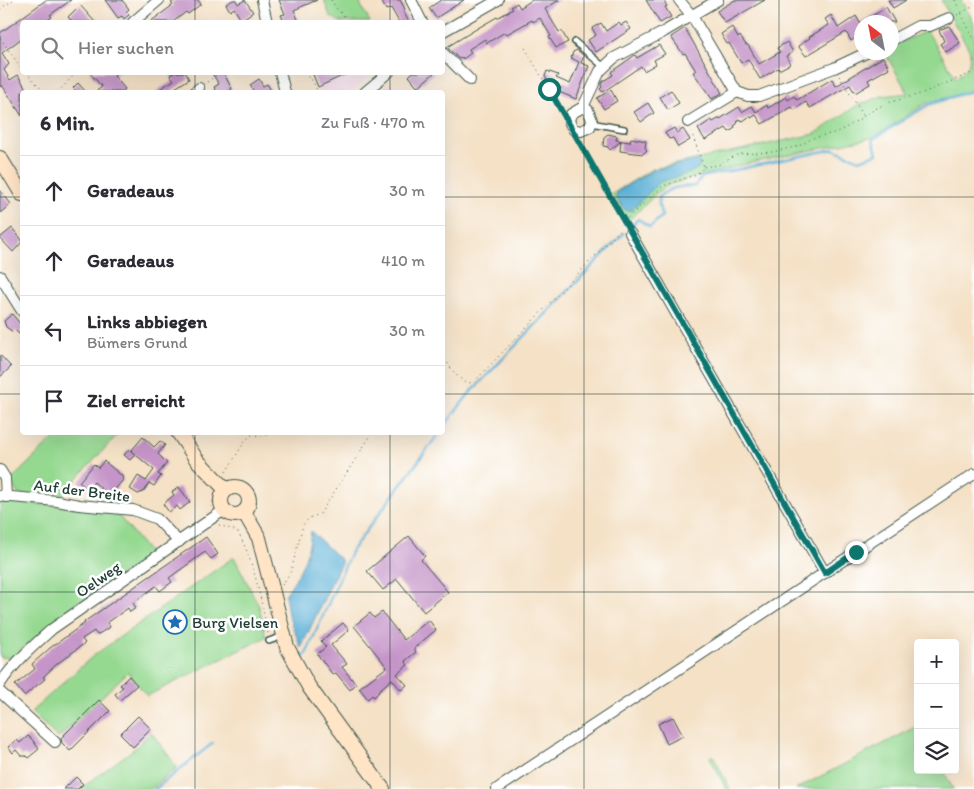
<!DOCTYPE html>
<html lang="de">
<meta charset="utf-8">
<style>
:root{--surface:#fff;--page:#f2f2f3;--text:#2b2b33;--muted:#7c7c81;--line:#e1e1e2}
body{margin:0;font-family:Itim,sans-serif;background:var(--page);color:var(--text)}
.controls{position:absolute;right:15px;bottom:15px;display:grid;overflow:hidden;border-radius:5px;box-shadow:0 5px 20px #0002}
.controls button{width:45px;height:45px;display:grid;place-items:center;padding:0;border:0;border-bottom:1px solid var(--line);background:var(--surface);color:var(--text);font:25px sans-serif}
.compass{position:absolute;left:854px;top:15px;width:45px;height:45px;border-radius:50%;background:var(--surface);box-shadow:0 5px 20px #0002;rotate:328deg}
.stop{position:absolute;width:15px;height:15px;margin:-11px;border:4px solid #0f766e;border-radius:50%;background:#fff}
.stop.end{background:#0f766e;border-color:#fff;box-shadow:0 1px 5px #0008}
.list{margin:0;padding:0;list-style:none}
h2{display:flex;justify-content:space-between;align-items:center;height:65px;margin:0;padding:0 20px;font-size:21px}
h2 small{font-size:16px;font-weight:400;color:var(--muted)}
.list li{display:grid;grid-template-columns:32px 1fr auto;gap:15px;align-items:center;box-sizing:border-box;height:70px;padding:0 20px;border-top:1px solid var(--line)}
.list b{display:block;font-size:19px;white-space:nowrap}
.list p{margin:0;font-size:16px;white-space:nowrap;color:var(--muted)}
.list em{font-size:16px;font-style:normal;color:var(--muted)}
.icon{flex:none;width:28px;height:28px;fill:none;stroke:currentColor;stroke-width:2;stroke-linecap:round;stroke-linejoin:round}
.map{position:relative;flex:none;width:974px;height:789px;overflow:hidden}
.search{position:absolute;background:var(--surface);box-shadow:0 5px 20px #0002;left:20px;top:20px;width:425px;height:55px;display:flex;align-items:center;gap:12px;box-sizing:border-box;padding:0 18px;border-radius:5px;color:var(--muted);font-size:19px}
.panel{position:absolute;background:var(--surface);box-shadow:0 5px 20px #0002;left:20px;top:90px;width:425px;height:345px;border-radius:5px}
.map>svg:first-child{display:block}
</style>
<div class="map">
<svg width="974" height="789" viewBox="0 0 974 789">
<rect width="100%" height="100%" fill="#fff"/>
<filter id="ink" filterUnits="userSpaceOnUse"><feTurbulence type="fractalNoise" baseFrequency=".02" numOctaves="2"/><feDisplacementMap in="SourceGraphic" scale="10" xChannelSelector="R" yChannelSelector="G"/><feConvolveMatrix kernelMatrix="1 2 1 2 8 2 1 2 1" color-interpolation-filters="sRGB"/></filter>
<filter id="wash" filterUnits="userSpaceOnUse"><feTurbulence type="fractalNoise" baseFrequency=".0096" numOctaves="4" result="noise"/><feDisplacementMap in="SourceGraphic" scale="20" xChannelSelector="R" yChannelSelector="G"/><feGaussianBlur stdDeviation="1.12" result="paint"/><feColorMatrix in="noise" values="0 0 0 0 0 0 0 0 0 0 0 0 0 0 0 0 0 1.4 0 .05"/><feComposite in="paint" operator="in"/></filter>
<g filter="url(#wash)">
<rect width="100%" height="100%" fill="#f4e1c6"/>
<g fill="#f2cfe2">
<path d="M311 73H375L350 92H320Z"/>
<path d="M392 82 400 92H380Z"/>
</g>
<g fill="#95d991" stroke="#5a8b62">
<path d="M324 0H358L370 22H340L330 16Z"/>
<path d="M941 0H961L974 22V91L926 103 875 137 741 165 671 184 659 191 628 221 612 194 652 169 815 134 856 106 882 96 908 93 885 53 892 52V46L927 31 956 78 966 69 969 63 970 51Z"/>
<path d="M59 433H119L60 497 18 494 10 481Z"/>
<path d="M0 501 114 510 151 555 49 626 11 658 0 657Z"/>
<path d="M234 557 259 606 266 637 147 696 128 672 58 738 31 712 93 656Z"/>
<path d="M918 726V770H943L953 789H796Z"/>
<path d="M151 732 177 767 151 789H80L134 749Z"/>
<path d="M713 755 730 789H726L710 757Z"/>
</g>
<g fill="#58aed5" stroke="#3c7684">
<path d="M698 160 700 167 690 173 660 182 630 211 625 210 616 197 618 191 653 170Z"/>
<path d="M311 531 342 561 301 648 288 615 285 595C300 572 308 559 311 531Z"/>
</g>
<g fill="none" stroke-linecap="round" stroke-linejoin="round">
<g stroke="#58aed5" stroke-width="2.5">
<path d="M632 225 638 219 650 227 662 216 659 206V197C671 186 680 187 695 186L702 177 834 149 859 160 877 154 873 139 928 105 970 91 974 92"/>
<path d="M442 429 469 394 624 233"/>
<path d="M302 658 306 654 352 550 440 432"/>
<path d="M155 789 213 743"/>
</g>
</g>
<g id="blocks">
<g fill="#c594c8">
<path d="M46 0H71L50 15 52 17 44 22H22V38L2 53 9 64 4 70 10 80 18 75 28 92H22V116L2 85 0 87V33Z"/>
<path d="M105 0H122L129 9 126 12 129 15 124 19 122 16 118 18Z"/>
<path d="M176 0H198L201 4 188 14 186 12 173 22H150L173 5 171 3Z"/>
<path d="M233 0H236L238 4 245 0 253 12 241 20 234 8 230 11 226 4Z"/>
<path d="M279 0H317L294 10 299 22H284L281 15 285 14Z"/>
<path d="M381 0H400L405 9 403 11 409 22H399L391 8 386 10Z"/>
<path d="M441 0H464L436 18 429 8Z"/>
<path d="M532 0H559L545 9 559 32 561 30 568 42 556 48 549 37 551 36 540 18 533 22 532 20 507 34 505 32 487 43 485 39 469 49 471 53 463 59 462 57 459 59 447 47 478 28 497 17V18L513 9 511 7 517 3 520 8Z"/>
<path d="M646 0H663L667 6 665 7 671 17 660 23Z"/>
<path d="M735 0H765L725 23 717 11Z"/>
<path d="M888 0H906L893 8Z"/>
<path d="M80 5 95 22H73L68 17Z"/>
<path d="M886 7 895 22H861L879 12Z"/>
<path d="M831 15 838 28 856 16 862 26V34L851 41 846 32 806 56 798 46 810 38 809 37 829 25 825 19Z"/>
<path d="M619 22 621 25 626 22 631 29 596 52 588 40 596 35 592 28 601 23 606 31Z"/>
<path d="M949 26 960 43 946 52 940 44 944 41 939 30Z"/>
<path d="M732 27 738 38 740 36 746 45H748L759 64 780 52 777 48 787 42 793 52 786 56 790 64 779 70 778 68 760 79 748 59 741 63 729 43 727 44 721 34Z"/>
<path d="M685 28 722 93 712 99 693 72 696 71 685 53 683 54 671 37Z"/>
<path d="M659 45 665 54 654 60 656 64 644 71 641 66 603 92 600 89 602 87 601 85 603 81 613 75 611 72 635 55 637 58Z"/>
<path d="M577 50 584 56 581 63 589 66 576 99 559 92 561 88 549 84 545 76 547 71 558 75 556 78 570 84 579 62 571 58 573 52Z"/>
<path d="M883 57 889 68 868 80 870 84 855 93 850 85 810 108 806 102 794 110 792 107 762 124 756 115 751 118 750 116 743 121 738 119 737 124 734 126 735 128 729 132 726 128 705 140 698 129 711 120 713 122 720 118V119L739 107 742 112 752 106 756 112 767 105 768 108 786 97 788 100 794 96 797 100 832 79 836 86Z"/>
<path d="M89 72H119L114 76 125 89 122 92H95L102 87Z"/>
<path d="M175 72H185L189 79 172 90 174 92H155L174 80 170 75Z"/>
<path d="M211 72H223L232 89 227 92H217L214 87 219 84Z"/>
<path d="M312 72H351L318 87Z"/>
<path d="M413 72H435L418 87 409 76Z"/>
<path d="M259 79 263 86 267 84 272 92H253H254L250 85Z"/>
<path d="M78 83 86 92H77L73 88Z"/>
<path d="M611 90 617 101 604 109 597 98Z"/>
<path d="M671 90 679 103 668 110 660 97Z"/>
<path d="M648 103 654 113 641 122 634 112Z"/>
<path d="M674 128 677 133 683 129 690 140 678 147 673 138 669 139 665 133Z"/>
<path d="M608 134 617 136 616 140 630 142 631 138 646 141 645 148 647 150 643 154 620 151 621 141 610 150 608 147 603 146 604 137Z"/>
<path d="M0 190 11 204 0 213Z"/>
<path d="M12 228 22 240V242L13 252 0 238Z"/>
<path d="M12 314 22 326V330L19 334 15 330 13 332 6 327 4 321Z"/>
<path d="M0 355 11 367 0 377Z"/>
<path d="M143 437 154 447 160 441 165 445 158 454 167 463 158 474 161 476 154 486 149 483 143 492 138 494 130 489 138 476 146 481 154 470 131 451Z"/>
<path d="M129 449 135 455 130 460 124 455Z"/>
<path d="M104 461 122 476 123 480 111 494H107L94 482 88 490 79 482 94 464 98 468Z"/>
<path d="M179 487 190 502 180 510 177 506 169 512 163 504 174 495 172 492Z"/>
<path d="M409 536 425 556 421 560 448 592 424 612 397 579 383 590 367 571Z"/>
<path d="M206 537 218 554 211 559 205 552 169 578 172 582 160 591 156 586 133 603 136 608 130 612 128 608 107 623 110 627 97 635 94 631 82 639 85 643 57 664 43 677 45 679 24 696 15 685 35 669 32 664 50 648 85 623 84 622Z"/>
<path d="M382 612 404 640 429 620 436 630 414 648 416 652 405 661 408 665 397 674 407 685 401 690 392 679 378 691 379 692 374 697 372 695 368 699 359 688 387 667 354 626 370 613 374 618Z"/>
<path d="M343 623 349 630 331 645 347 664 342 667 356 684 350 690 336 673 333 675 317 654 326 647 321 641Z"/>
<path d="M129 676 137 685 120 700 115 694 123 687 120 685Z"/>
<path d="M99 700 110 711 70 751 62 743 61 738Z"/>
<path d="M138 716 151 729 133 747 120 734Z"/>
<path d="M673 717 683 736 667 744 658 724Z"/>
<path d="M28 736 31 738 39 749 28 758 26 756H21L16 750 13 753 8 747 17 740 20 743Z"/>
<path d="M76 777 83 784 78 789H64Z"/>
</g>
</g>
</g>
<g filter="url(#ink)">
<use href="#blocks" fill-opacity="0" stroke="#3f564a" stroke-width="1"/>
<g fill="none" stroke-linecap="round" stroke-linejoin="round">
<g stroke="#3f564a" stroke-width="8">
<g id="service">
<path d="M575 42 604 67"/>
<path d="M591 123 624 129"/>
<path d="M269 641 283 636"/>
</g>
</g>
<g stroke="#3f564a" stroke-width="12">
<g id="minor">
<path d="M262 0 267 22"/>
<path d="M411 0 422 22"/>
<path d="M679 0 692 16 737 92 748 96H759L834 68 868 52"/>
<path d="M133 22 159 0"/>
<path d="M442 32 498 0"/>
<path d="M892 40 918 26H930L949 18"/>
<path d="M442 52 470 80"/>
<path d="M280 72 285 92"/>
<path d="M195 92 199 88"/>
<path d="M365 92 389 72"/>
<path d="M583 107 588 110 592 120 590 127 581 131 573 129 569 121 571 114 583 107 600 71 614 58 660 34 718 0"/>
<path d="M688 122 737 92"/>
<path d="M630 233 825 573"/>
<path d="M0 276 22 311"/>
<path d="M0 470 5 478 6 497"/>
<path d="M0 496 57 501 79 505 133 510 157 519 179 542"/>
<path d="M0 684C14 663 33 646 52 629L224 510"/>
<path d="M0 692 55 742"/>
<path d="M497 789 974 474"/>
</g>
</g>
<g stroke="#3f564a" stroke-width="16">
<g id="secondary">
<path d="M0 158 22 194"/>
<path d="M178 432 197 460 226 490"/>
<circle cx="235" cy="501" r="14"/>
<path d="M244 512 259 538 287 647 309 687 383 789"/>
</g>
</g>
<g stroke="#3f564a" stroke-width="1" stroke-dasharray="1 4" stroke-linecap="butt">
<path d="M331 0 336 8 350 22"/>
<path d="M955 0 974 40"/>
<path d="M0 9 13 0"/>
<path d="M957 15 974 6"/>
<path d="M0 38 22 69"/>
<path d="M525 48 562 112"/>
<path d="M26 72 44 92"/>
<path d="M306 72 309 79 312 80 318 92"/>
<path d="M299 73 301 72"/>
<path d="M839 76 863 115"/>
<path d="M207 82 221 72"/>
<path d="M58 92 77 72"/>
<path d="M580 141 626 225"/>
<path d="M704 167 718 165 739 154 772 152 799 146 813 138 837 132 847 127 875 109 887 103 920 94 974 72"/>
<path d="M624 221 663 186 697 174 704 167 691 131"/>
<path d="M442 355C450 366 458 383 473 383L620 230"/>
<path d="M226 472 245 441 251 435 264 436 272 432"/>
<path d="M211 507 214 498V494"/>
<path d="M219 525 237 531C255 562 260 598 268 633"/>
<path d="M282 585 291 571 303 525 309 518 320 514 373 432"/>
</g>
<use href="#service" stroke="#fff" stroke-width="5"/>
<use href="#minor" stroke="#fff" stroke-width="10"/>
<use href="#secondary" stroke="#ffe4c6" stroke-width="14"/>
</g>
</g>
<g fill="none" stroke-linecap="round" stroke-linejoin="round" filter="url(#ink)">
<path stroke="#0f766e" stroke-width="6" d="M549 89 825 573 856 552"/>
</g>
<path fill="none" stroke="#1f3d34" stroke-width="1" stroke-opacity="0.55" d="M195 0V22M390 0V22M584 0V789M779 0V789M195 72V92M390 72V92M0 197H22M442 197H974M0 394H22M442 394H974M195 432V789M390 432V789M0 592H974"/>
<defs>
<g id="sight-ring" transform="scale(1.25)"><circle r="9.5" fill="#fff" stroke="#1f6fb2" stroke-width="1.5"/><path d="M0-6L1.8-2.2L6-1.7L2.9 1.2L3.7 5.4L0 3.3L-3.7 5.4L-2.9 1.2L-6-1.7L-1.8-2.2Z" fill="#1f6fb2"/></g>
</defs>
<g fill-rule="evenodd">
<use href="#sight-ring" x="175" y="622"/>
</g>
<g text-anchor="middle" stroke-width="5" stroke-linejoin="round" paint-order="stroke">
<g font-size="16" fill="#1f3d34" stroke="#fff">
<text transform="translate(82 490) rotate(7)" y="6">Auf der Breite</text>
<text transform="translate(98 579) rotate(-35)" y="6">Oelweg</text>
</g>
<g font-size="16" fill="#1f3d34" stroke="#fff" text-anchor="start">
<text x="192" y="628">Burg Vielsen</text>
</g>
</g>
</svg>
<div class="controls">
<button>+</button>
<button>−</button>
<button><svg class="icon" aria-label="layers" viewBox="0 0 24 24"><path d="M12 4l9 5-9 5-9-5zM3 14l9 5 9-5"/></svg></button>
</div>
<svg class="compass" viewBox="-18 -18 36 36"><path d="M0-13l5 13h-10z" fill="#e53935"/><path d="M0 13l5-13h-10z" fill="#7c7c81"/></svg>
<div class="stop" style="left:549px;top:89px"></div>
<div class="stop end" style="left:856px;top:552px"></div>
<div class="search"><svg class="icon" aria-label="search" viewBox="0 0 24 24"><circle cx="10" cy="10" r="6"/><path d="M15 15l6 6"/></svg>Hier suchen</div>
<section class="panel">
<h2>6 Min.<small>Zu Fuß · 470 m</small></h2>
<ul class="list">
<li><svg class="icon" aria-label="ahead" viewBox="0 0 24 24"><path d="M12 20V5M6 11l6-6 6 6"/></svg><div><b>Geradeaus</b></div><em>30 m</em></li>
<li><svg class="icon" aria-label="ahead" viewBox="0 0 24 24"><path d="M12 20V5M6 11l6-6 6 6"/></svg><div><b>Geradeaus</b></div><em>410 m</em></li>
<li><svg class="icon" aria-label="left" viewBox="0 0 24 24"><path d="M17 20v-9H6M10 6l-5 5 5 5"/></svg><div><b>Links abbiegen</b><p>Bümers Grund</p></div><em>30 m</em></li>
<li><svg class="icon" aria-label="arrive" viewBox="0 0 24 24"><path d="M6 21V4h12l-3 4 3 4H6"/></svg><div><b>Ziel erreicht</b></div></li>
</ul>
</section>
</div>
